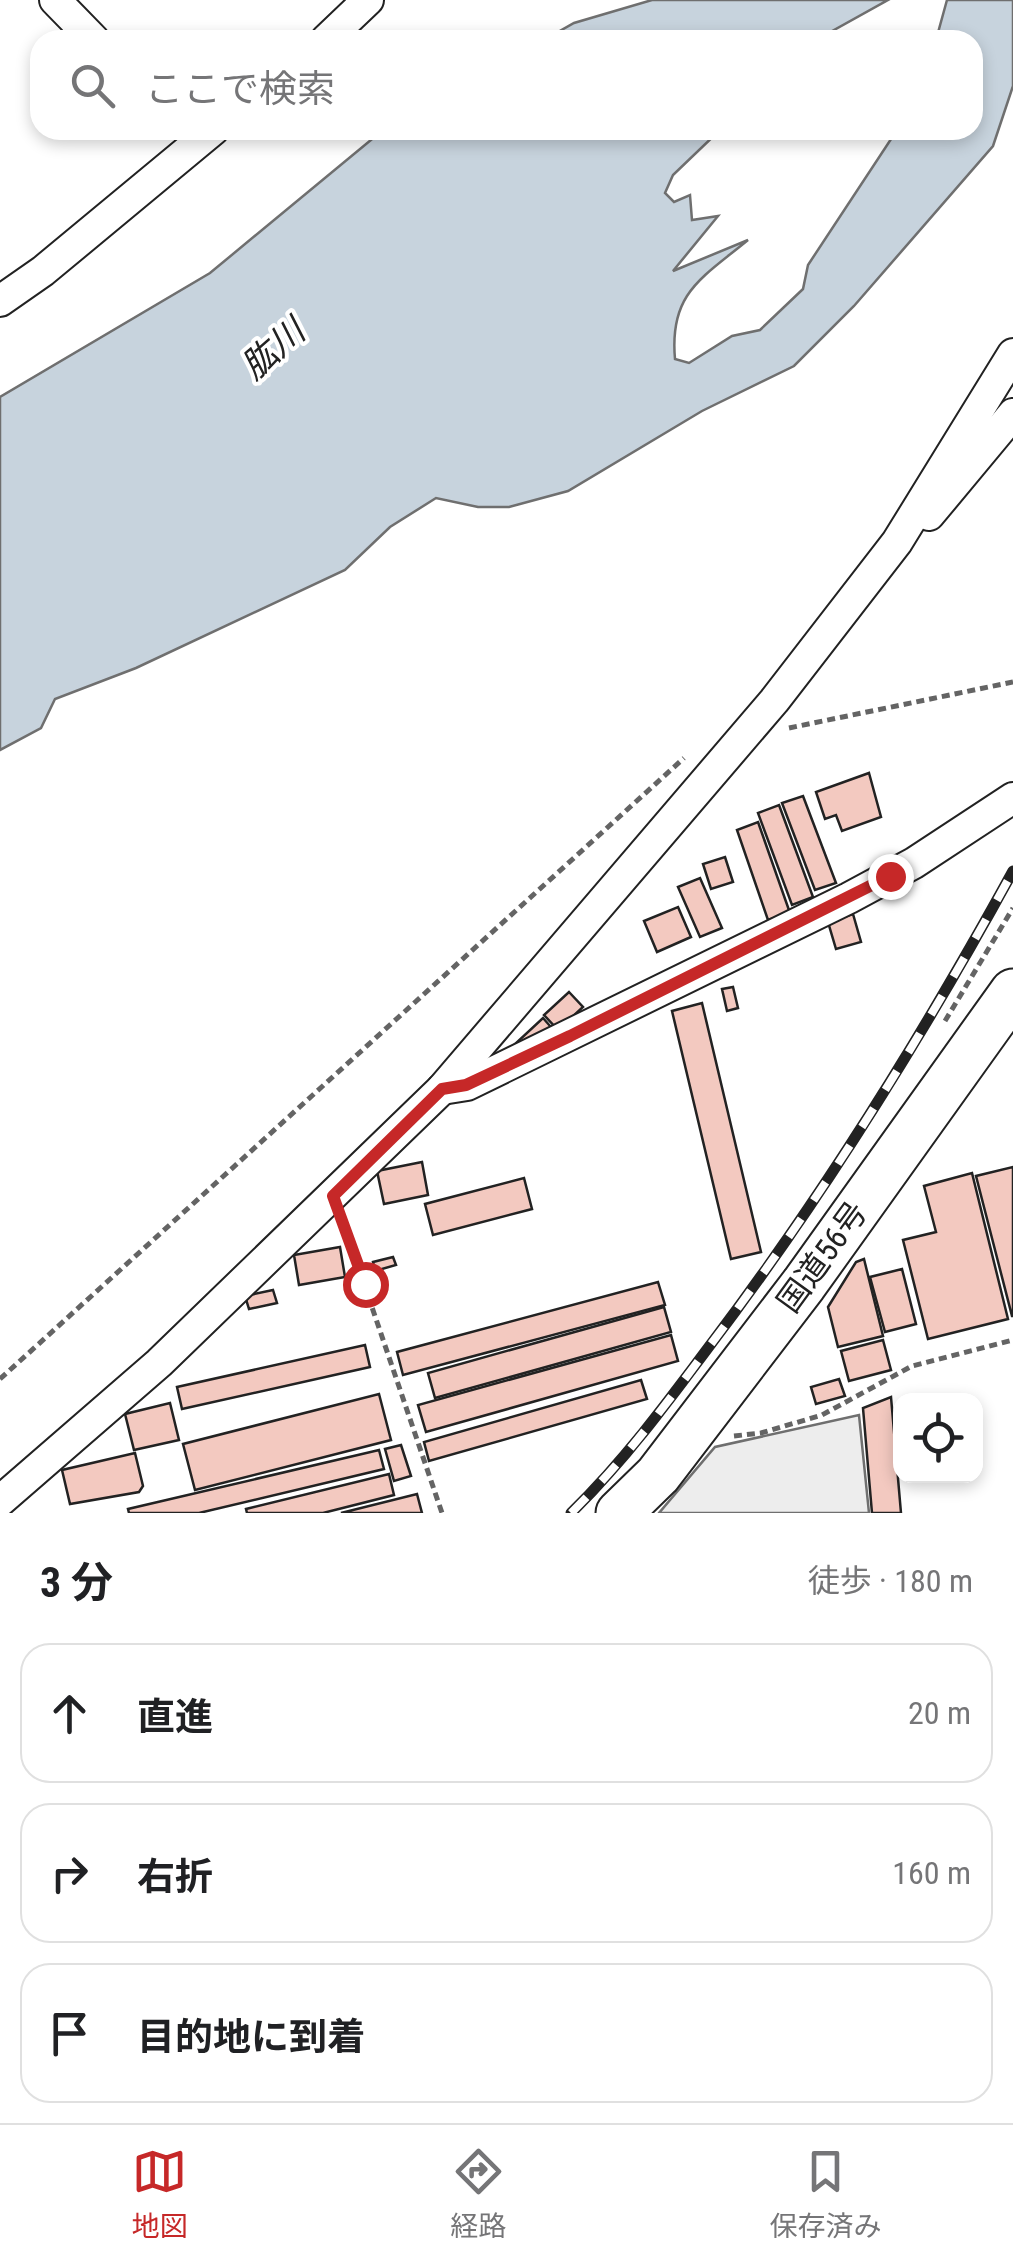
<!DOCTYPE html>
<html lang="ja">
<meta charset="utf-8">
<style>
:root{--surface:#fff;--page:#f6f6f6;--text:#202124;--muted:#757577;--line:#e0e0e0;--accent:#c62828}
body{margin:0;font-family:"Roboto Condensed","Noto Sans JP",sans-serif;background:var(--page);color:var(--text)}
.controls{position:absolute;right:30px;bottom:30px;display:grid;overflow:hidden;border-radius:20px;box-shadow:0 5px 15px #0003}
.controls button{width:90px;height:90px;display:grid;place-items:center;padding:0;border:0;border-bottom:2px solid var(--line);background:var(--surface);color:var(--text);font:50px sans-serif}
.stop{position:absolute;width:30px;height:30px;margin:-22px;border:8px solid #c62828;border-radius:50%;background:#fff}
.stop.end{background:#c62828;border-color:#fff;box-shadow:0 2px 10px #0008}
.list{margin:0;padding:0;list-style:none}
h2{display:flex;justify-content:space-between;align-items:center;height:130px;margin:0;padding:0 40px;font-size:42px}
h2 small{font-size:32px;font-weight:400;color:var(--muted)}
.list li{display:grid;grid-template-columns:65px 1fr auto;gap:30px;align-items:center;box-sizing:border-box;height:140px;margin:0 20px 20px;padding:0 20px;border:2px solid var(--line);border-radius:30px}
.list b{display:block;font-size:38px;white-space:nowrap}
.list em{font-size:32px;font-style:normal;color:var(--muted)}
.icon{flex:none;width:55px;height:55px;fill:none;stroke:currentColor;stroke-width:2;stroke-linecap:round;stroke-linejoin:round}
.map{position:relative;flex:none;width:1013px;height:1513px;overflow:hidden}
.search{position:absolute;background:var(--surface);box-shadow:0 5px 15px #0003;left:30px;right:30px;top:30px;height:110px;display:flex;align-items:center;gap:25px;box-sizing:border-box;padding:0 35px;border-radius:30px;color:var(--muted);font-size:38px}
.sheet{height:610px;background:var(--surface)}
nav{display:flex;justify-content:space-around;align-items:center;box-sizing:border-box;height:140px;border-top:2px solid var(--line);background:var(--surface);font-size:28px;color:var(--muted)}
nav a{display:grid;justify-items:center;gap:5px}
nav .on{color:var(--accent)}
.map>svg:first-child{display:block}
</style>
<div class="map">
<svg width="1013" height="1513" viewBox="0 0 1013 1513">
<rect width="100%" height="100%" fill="#fff"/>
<path fill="#ededed" stroke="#6f6f6f" stroke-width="2.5" d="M859 1415 869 1513H659L715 1447Z"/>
<g fill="#c7d3dd" stroke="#6f6f6f" stroke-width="2.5">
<path d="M652 0H888L816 40H544L574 23Z"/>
<path d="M947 0H1013V86L993 146 854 306 794 366 702 411 568 491 509 507H478L436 498 390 527 345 570 136 668 55 699 41 728 0 750V397L210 273 383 130H720L673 175 665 193 674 202 690 195 692 220 718 216 673 271 748 240C702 278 669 293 675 359L689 363 732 336 760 330 803 289 808 265 897 130H973V40H936Z"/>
</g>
<g fill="#f3c9c0" stroke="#222" stroke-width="2.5">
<path d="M869 773 881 817 842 831 836 815 825 819 816 792Z"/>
<path d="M803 796 836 883 815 890 782 803Z"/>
<path d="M779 805 813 897 792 905 758 813Z"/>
<path d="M758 822 790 913 768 920 737 830Z"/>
<path d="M725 857 733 882 711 889 703 864Z"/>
<path d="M700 878 722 928 700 937 678 887Z"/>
<path d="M678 907 691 937 657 952 644 921Z"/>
<path d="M853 914 861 942 836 949 828 922Z"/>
<path d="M733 987 738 1008 727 1011 722 989Z"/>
<path d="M569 992 583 1007 558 1030 544 1015Z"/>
<path d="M702 1003 761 1252 731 1259 672 1011Z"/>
<path d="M543 1018 558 1035 523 1053 515 1044Z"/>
<path d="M422 1162 428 1195 384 1204 377 1171Z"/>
<path d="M1013 1167V1316H1012L976 1176Z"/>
<path d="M972 1173 1008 1319 928 1339 903 1240 936 1232 924 1186Z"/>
<path d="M524 1178 532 1209 433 1235 425 1204Z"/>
<path d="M340 1247 345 1277 299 1285 294 1255Z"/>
<path d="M393 1257 396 1265 375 1271 373 1262Z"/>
<path d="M864 1259 883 1336 838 1347 828 1307 856 1262Z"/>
<path d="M902 1269 916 1324 885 1332 870 1277Z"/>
<path d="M658 1282 665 1305 403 1375 397 1352Z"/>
<path d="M273 1290 277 1303 249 1309 245 1296Z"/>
<path d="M664 1307 671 1332 435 1398 428 1373Z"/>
<path d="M671 1335 678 1361 426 1432 418 1405Z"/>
<path d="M883 1340 891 1370 849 1381 841 1351Z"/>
<path d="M365 1345 370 1367 182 1409 177 1387Z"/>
<path d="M839 1379 845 1396 816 1404 811 1387Z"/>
<path d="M641 1380 647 1399 429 1461 424 1442Z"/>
<path d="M379 1394 391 1440 195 1490 183 1444Z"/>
<path d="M891 1397 901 1513H872L863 1408Z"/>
<path d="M170 1403 179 1440 134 1450 125 1414Z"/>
<path d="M401 1445 411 1476 394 1481 385 1449Z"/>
<path d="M379 1450 384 1469 199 1513H129L128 1509Z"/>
<path d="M135 1453 143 1486 139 1492 70 1504 62 1470Z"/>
<path d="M389 1474 394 1495 323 1513H247L246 1509Z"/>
<path d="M417 1494 422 1513H341Z"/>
</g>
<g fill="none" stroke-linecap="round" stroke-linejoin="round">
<g stroke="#222" stroke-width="34">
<g id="minor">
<path d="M55 0 94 40"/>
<path d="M326 40 368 0"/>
<path d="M0 301 43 271 213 130"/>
<path d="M929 515 1013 414"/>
<path d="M442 1089 467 1085 849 898 914 863 1013 798"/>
<path d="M0 1501 159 1363 442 1089 774 701 897 542 1013 354"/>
</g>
</g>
<g stroke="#222" stroke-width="49">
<path id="highway" d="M619 1513 658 1475 804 1284 1013 992"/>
</g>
<g stroke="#646464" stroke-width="5" stroke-dasharray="8 5" stroke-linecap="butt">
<path d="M789 728 1013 682"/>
<path d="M945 1021 1013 908"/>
<path d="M343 1222 442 1513"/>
<path d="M0 1379 684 758"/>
<path d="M734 1436 761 1433 822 1415 912 1366 1013 1340"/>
</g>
<use href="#minor" stroke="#fff" stroke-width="30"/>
<use href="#highway" stroke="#fff" stroke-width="45"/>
<g stroke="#222" stroke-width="11">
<path id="rail" d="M571 1513C624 1461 667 1403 711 1344 824 1195 923 1035 1013 871"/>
</g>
<use href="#rail" stroke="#fff" stroke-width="8" stroke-dasharray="22" stroke-linecap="butt"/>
</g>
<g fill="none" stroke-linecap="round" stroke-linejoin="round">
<path stroke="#c62828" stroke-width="12" d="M365 1284 333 1196 442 1089 466 1085 570 1036 890 876"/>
</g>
<g text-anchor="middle" stroke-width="8" stroke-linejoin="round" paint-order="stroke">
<g font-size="32" fill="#222" stroke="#fff">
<text transform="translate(822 1257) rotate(-54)" y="11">国道56号</text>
</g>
<g font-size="35" font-style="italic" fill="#222" stroke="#fff">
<text transform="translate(273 349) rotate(-41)" y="12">肱川</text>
</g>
</g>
</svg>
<div class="controls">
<button><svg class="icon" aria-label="locate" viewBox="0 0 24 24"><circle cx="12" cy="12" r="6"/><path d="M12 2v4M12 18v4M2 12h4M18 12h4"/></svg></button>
</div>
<div class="stop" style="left:365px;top:1284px"></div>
<div class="stop end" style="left:890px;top:876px"></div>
<div class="search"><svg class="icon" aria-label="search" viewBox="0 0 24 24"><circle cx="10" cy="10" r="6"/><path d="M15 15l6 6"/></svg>ここで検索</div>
</div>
<section class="sheet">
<h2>3 分<small>徒歩 · 180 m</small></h2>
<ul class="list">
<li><svg class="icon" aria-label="ahead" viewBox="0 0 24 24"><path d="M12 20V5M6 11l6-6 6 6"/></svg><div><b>直進</b></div><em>20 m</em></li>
<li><svg class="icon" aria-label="right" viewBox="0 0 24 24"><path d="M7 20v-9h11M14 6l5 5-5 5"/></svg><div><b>右折</b></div><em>160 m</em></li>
<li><svg class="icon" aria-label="arrive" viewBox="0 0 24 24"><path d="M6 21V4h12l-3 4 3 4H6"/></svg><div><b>目的地に到着</b></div></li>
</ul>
</section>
<nav>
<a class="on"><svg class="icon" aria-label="map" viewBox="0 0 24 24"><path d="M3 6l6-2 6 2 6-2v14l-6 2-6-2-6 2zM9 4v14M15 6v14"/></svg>地図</a>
<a><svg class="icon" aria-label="directions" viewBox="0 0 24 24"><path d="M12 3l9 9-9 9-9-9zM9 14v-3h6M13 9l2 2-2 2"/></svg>経路</a>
<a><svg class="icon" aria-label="saved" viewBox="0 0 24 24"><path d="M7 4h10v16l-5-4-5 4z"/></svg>保存済み</a>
</nav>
